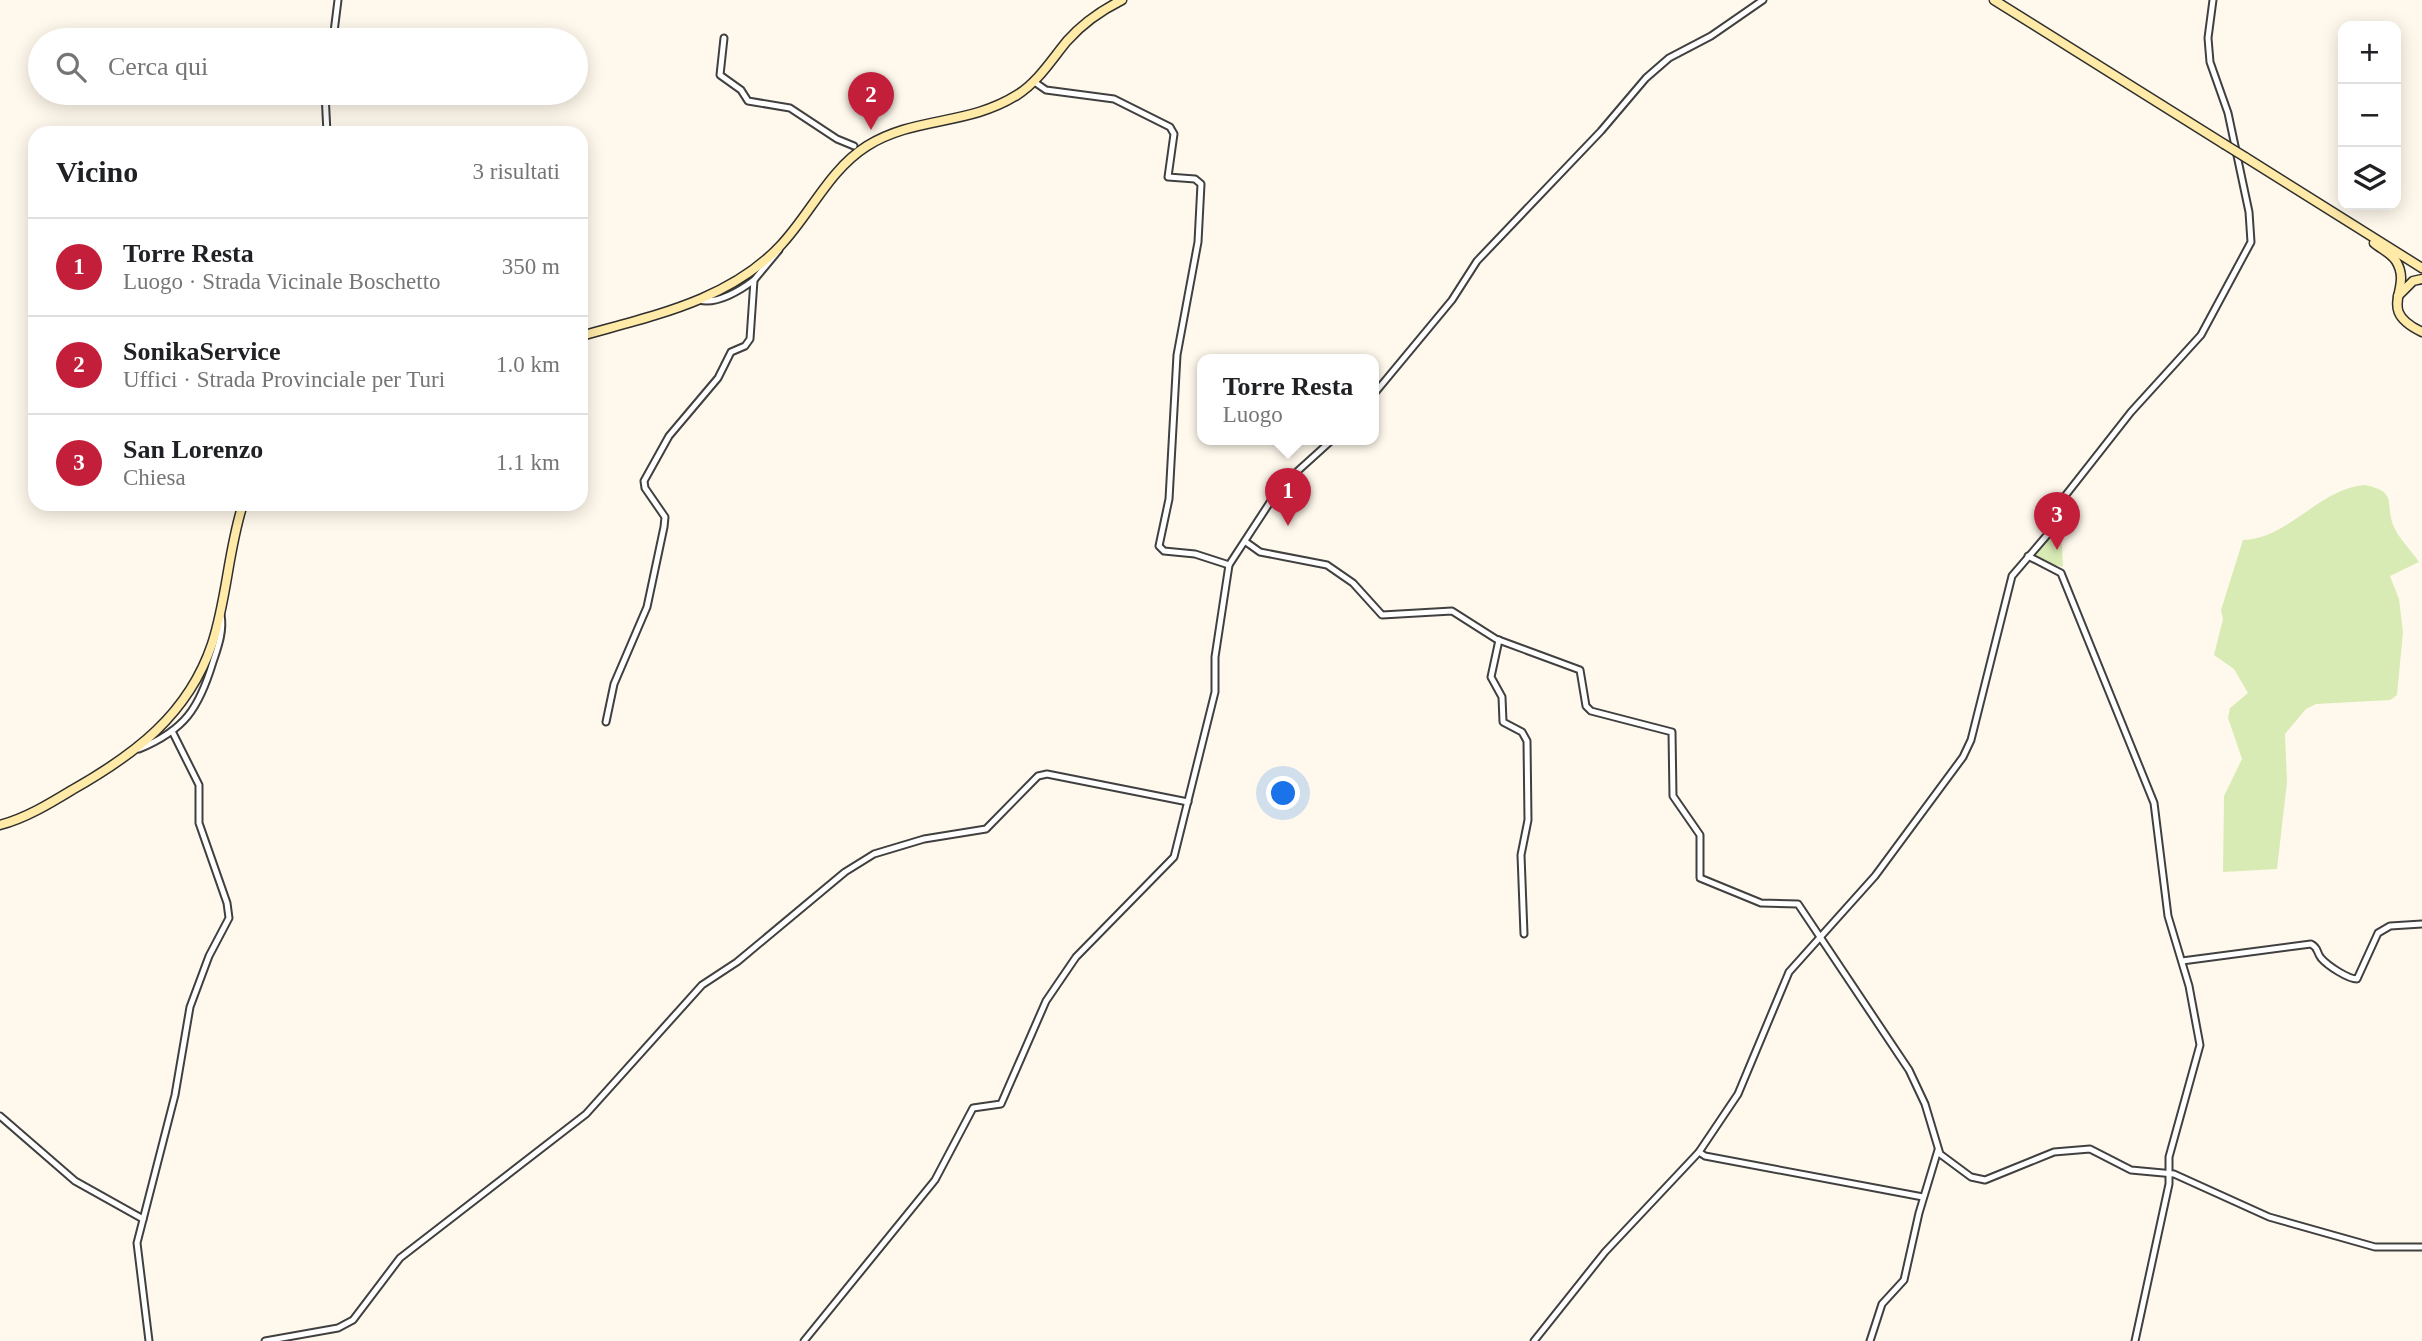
<!DOCTYPE html>
<html lang="it">
<meta charset="utf-8">
<style>
:root{--surface:#fff;--page:#f6f6f6;--text:#202124;--muted:#757577;--line:#e0e0e0;--accent:#c31f3b}
body{margin:0;font-family:"Times New Roman",serif;background:var(--page);color:var(--text)}
.controls{position:absolute;right:21px;top:21px;display:grid;overflow:hidden;border-radius:14px;box-shadow:0 4px 18px #0003}
.controls button{width:63px;height:63px;display:grid;place-items:center;padding:0;border:0;border-bottom:2px solid var(--line);background:var(--surface);color:var(--text);font:35px sans-serif}
.you{position:absolute;left:1284px;top:794px;width:24px;height:24px;margin:-18px;border:5px solid #fff;border-radius:50%;background:#1a73e8;box-shadow:0 0 0 10px #1a73e833}
.badge{display:grid;place-items:center;width:46px;height:46px;border-radius:50%;background:var(--accent);color:#fff;font-size:23px;font-weight:700}
.pin{position:absolute;translate:-50% -58px;filter:drop-shadow(0 2px 4px #0008)}
.pin::after{content:'';position:absolute;top:37px;width:24px;height:21px;background:inherit;clip-path:polygon(0 0,100% 0,50% 100%)}
.popup{position:absolute;left:1197px;top:354px;width:182px;height:91px;box-sizing:border-box;display:grid;place-content:center;border-radius:14px;background:var(--surface);filter:drop-shadow(0 2px 5px #0005);font-size:23px;white-space:nowrap;color:var(--muted)}
.popup b{font-size:26px;color:var(--text)}
.popup::after{content:'';position:absolute;left:50%;top:100%;margin-left:-14px;border:14px solid transparent;border-top-color:var(--surface)}
.list{margin:0;padding:0;list-style:none}
h2{display:flex;justify-content:space-between;align-items:center;height:91px;margin:0;padding:0 28px;font-size:30px}
h2 small{font-size:23px;font-weight:400;color:var(--muted)}
.list li{display:grid;grid-template-columns:46px 1fr auto;gap:21px;align-items:center;box-sizing:border-box;height:98px;padding:0 28px;border-top:2px solid var(--line)}
.list b{display:block;font-size:26px;white-space:nowrap}
.list p{margin:0;font-size:23px;white-space:nowrap;color:var(--muted)}
.list em{font-size:23px;font-style:normal;color:var(--muted)}
.icon{flex:none;width:38px;height:38px;fill:none;stroke:currentColor;stroke-width:2;stroke-linecap:round;stroke-linejoin:round}
.map{position:relative;flex:none;width:2422px;height:1341px;overflow:hidden}
.search{position:absolute;background:var(--surface);box-shadow:0 4px 18px #0003;left:28px;top:28px;width:560px;height:77px;display:flex;align-items:center;gap:18px;box-sizing:border-box;padding:0 24px;border-radius:38px;color:var(--muted);font-size:26px}
.panel{position:absolute;background:var(--surface);box-shadow:0 4px 18px #0003;left:28px;top:126px;width:560px;height:385px;border-radius:21px}
.map>svg:first-child{display:block}
</style>
<div class="map">
<svg width="2422" height="1341" viewBox="0 0 2422 1341">
<rect width="100%" height="100%" fill="#fff9ed"/>
<g fill="#d8ebb5">
<path d="M2365 485C2398 492 2385 502 2393 525 2398 538 2412 551 2419 562L2390 576 2399 599 2403 632 2397 695 2390 700 2316 704 2306 709 2285 734 2287 782 2277 869 2223 872 2224 796 2242 759 2228 718 2230 708 2248 693 2234 669 2214 655 2223 619 2221 610 2243 540C2290 538 2318 489 2365 485Z"/>
<path d="M2053 529H2061L2063 567 2038 560 2034 555Z"/>
</g>
<g fill="none" stroke-linecap="round" stroke-linejoin="round">
<g stroke="#404040" stroke-width="9">
<g id="street">
<path d="M724 38 720 75 741 90 748 101 790 108 837 139 854 146"/>
<path d="M333 40 338 0"/>
<path d="M1033 81 1046 90 1114 99 1170 127 1174 134 1168 177 1195 179 1201 184 1198 242 1177 355 1169 499 1159 546 1164 551 1195 554 1229 565"/>
<path d="M325 93 327 133"/>
<path d="M754 280 779 250"/>
<path d="M1374 394 1452 300 1477 261 1601 131 1646 78 1669 58 1711 36 1763 0"/>
<path d="M1246 542 1260 552 1327 565 1353 583 1382 615 1452 611 1496 639 1580 670 1586 706 1591 711 1672 732 1673 796 1700 835V878L1761 903 1798 904 1909 1070 1925 1104 1940 1154 1971 1177 1985 1180 2054 1152 2090 1149 2131 1170 2174 1174 2269 1217 2375 1247H2422"/>
<path d="M2028 556 2061 573 2154 803 2168 916 2189 986 2200 1045 2169 1157V1184L2135 1341"/>
<path d="M1499 640 1491 677 1502 697 1503 722 1522 732 1527 741 1528 820 1521 855 1524 934"/>
<path d="M606 722 614 684 647 607 664 527 665 517 645 488 644 481 669 436 718 378 731 352 745 346 750 339 754 280C741 290 717 305 699 300"/>
<path d="M139 749C185 730 199 708 213 662 218 647 224 631 221 615"/>
<path d="M2182 961 2311 944C2319 948 2316 952 2321 958 2328 966 2348 979 2357 979L2378 933 2390 926 2422 924"/>
<path d="M0 1116 75 1181 143 1219"/>
<path d="M1699 1152 1705 1156 1923 1197"/>
<path d="M149 1341 137 1243 175 1095 190 1007 209 956 229 918 227 903 199 823V785L172 731"/>
<path d="M265 1341 338 1328 353 1320 400 1258 586 1114 702 985 737 962 845 872 874 854 924 839 986 829 1038 776 1047 774 1188 802"/>
<path d="M804 1341 935 1180 973 1108 1001 1104 1046 1001 1076 957 1174 857 1215 692V657L1229 565 1280 487 1332 440"/>
<path d="M1534 1341 1605 1252 1699 1152 1738 1094 1789 972 1875 876 1963 757 1971 740 2012 576 2048 534 2065 496 2131 412 2201 335 2251 242 2249 212 2228 113 2210 62 2208 38 2213 0"/>
<path d="M1870 1341 1882 1304 1904 1280 1919 1213 1938 1150"/>
</g>
</g>
<g stroke="#2f2f2f" stroke-width="11">
<g id="secondary">
<path d="M1994 0 2224 144"/>
<path d="M2245 157 2422 268"/>
<path d="M2374 243C2381 249 2391 253 2396 261 2414 290 2374 309 2422 332"/>
<path d="M2398 296 2413 281 2422 279"/>
<path d="M581 336C651 316 729 301 781 245 811 213 829 170 867 146 915 116 968 126 1017 95 1038 82 1052 59 1067 41 1082 24 1102 10 1122 0"/>
<path d="M0 825C26 818 49 804 72 790 134 755 188 715 212 644 227 599 228 550 243 504"/>
</g>
</g>
<use href="#street" stroke="#fff" stroke-width="5"/>
<use href="#secondary" stroke="#ffeaa8" stroke-width="8"/>
<g stroke="#2f2f2f" stroke-width="11" stroke-linecap="butt">
<path id="secondary-bridge" d="M2224 144 2245 157"/>
</g>
<use href="#secondary-bridge" stroke="#ffeaa8" stroke-width="8"/>
</g>
</svg>
<div class="controls">
<button>+</button>
<button>−</button>
<button><svg class="icon" aria-label="layers" viewBox="0 0 24 24"><path d="M12 4l9 5-9 5-9-5zM3 14l9 5 9-5"/></svg></button>
</div>
<div class="you"></div>
<div class="pin badge" style="left:1288px;top:526px">1</div>
<div class="popup"><b>Torre Resta</b>Luogo</div>
<div class="pin badge" style="left:871px;top:130px">2</div>
<div class="pin badge" style="left:2057px;top:550px">3</div>
<div class="search"><svg class="icon" aria-label="search" viewBox="0 0 24 24"><circle cx="10" cy="10" r="6"/><path d="M15 15l6 6"/></svg>Cerca qui</div>
<section class="panel">
<h2>Vicino<small>3 risultati</small></h2>
<ul class="list">
<li><span class="badge">1</span><div><b>Torre Resta</b><p>Luogo · Strada Vicinale Boschetto</p></div><em>350 m</em></li>
<li><span class="badge">2</span><div><b>SonikaService</b><p>Uffici · Strada Provinciale per Turi</p></div><em>1.0 km</em></li>
<li><span class="badge">3</span><div><b>San Lorenzo</b><p>Chiesa</p></div><em>1.1 km</em></li>
</ul>
</section>
</div>
